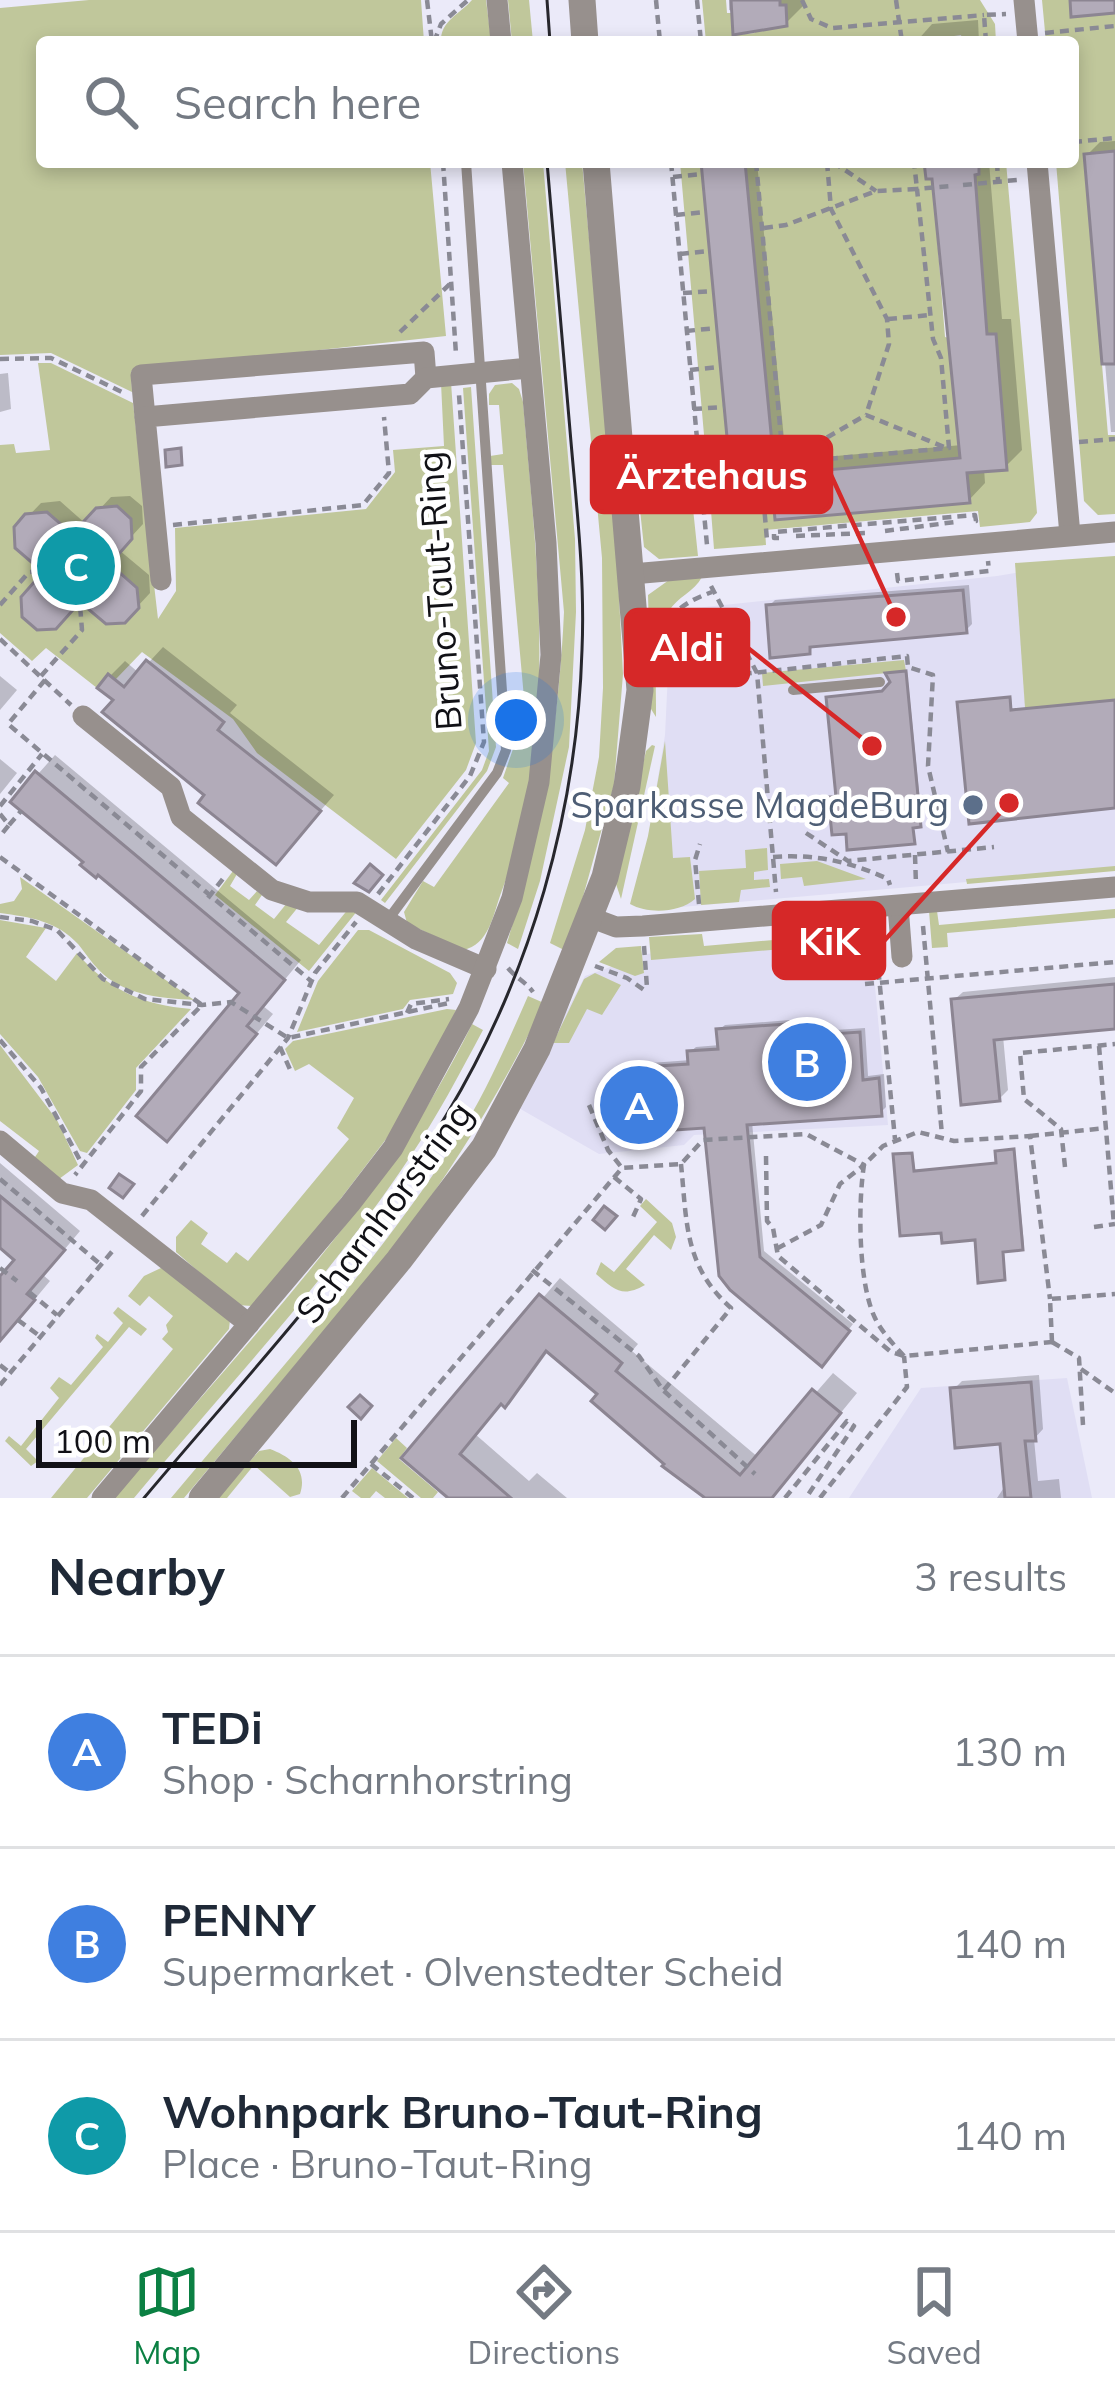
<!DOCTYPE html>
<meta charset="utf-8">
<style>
:root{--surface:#fff;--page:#f2f2f3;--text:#1f2937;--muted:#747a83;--line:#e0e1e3;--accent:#0b8043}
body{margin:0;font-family:Mulish,sans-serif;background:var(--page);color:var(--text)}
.scale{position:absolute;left:36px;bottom:30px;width:321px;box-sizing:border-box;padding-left:12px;border:6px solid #111116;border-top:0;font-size:33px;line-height:42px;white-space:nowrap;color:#111116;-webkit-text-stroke:9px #fff;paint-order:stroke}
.you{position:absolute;left:516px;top:720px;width:42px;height:42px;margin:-30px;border:9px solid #fff;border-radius:50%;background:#1a73e8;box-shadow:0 0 0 18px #1a73e833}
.badge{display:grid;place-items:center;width:78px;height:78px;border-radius:50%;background:var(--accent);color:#fff;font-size:39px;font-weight:700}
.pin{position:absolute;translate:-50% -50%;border:6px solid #fff;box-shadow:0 3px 12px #0006}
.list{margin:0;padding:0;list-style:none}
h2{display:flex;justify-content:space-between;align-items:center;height:156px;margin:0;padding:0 48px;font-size:51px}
h2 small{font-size:39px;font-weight:400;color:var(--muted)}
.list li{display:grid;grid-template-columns:78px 1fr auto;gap:36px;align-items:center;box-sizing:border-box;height:192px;padding:0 48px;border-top:3px solid var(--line)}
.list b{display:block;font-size:45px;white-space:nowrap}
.list p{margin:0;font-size:39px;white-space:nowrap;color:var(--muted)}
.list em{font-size:39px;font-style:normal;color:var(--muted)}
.icon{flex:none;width:66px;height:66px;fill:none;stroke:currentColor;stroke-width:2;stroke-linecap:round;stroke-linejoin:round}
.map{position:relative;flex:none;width:1115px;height:1498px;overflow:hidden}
.search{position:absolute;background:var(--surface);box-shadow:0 6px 18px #0003;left:36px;right:36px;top:36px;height:132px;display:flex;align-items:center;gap:30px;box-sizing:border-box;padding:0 42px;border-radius:12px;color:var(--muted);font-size:45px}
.sheet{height:732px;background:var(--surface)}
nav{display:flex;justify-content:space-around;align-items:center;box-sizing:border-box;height:168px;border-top:3px solid var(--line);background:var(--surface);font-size:33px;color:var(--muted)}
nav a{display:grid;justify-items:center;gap:6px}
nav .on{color:var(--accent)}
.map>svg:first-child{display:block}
</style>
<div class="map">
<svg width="1115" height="1498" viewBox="0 0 1115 1498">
<rect width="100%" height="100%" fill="#ebeaf9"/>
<g fill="#e0def4">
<path d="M1115 557V869L647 910 637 905 665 735 670 632 686 609 997 576Z"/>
<path d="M870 934 888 1125 694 1135 684 1145 599 1154 517 1107 585 976 647 954Z"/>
<path d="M1067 1378 1092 1498H849L921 1388Z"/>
</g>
<g fill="#c0c79b">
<path d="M89 0H421L424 42H42V162H430L446 336 131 371 132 392 51 353 0 355V8Z"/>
<path d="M472 0H486L491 39 441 42C440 21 460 14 472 0Z"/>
<path d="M508 0H529L533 42H512Z"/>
<path d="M702 0H726L727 13H732L734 35 755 33V28L786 5H780V0H980L995 24 996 42H963L961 35 913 42H706Z"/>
<path d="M1042 0H1070L1071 16 1115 13V151L1084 154 1108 435H1115V514L1098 515 1084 501 1056 162H1073V42H1046Z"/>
<path d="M523 162H543L575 539 576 612 569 747 540 881 518 949 507 943C540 833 559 726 564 612Z"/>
<path d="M565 162H582L615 519 623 674 614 785 581 904 564 950 550 943 585 830 599 757 603 688 602 558Z"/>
<path d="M680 162H701L731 468 774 463 745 162H924L926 179 949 177 934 198 945 337 949 338 966 458 772 475 776 520 970 502 967 473 996 334H987L974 162H1006L1037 513 1030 522 980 527 978 511 765 530 766 545 714 549 710 498 728 496 727 480H708Z"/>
<path d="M38 363H51L133 403 158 619 176 591 175 528 366 509 395 472 393 450 444 446 441 383 451 382 476 743 466 770 396 859 257 753 233 719 142 652 115 680 97 688 46 648 32 661 0 633V445L14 444 16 453 50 450Z"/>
<path d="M512 383 519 389 523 402C537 564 560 737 501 893 493 915 489 945 463 950L407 923 404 912 423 881 434 887 509 783 503 778 513 749 516 722 526 720 503 465H491L490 456 503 454 499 405H489V394L495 385Z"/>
<path d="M471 387 496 747 487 771 385 903 381 900 482 770 489 751 463 388Z"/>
<path d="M651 435 658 444 645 446 650 502 692 499 698 556 659 559 644 547 633 445 639 436Z"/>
<path d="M1115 556V700L1025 708 1015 563Z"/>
<path d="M702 577C694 592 677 597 669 611 651 640 657 685 656 717L651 709 648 595 669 580Z"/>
<path d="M904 660 906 671 763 686 762 673Z"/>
<path d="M665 741 673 858 690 857 695 899C679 913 648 914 630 904L648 836Z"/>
<path d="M652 745 655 746 621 899 615 881 646 751Z"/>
<path d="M767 848 768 870 754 872V880L769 879 770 887 741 890 739 902 701 905 699 871 746 868 745 850Z"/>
<path d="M817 861 866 879 804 886 802 877 781 879 780 864Z"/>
<path d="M1115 866V871L967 884 966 879Z"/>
<path d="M233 871 237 874 230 886 249 900 257 891 262 895 255 905 274 919 287 903 299 906 286 922 319 945 349 908 358 910 309 971 215 895Z"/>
<path d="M20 877 194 1000C162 998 128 996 103 974 94 966 86 954 78 944 57 921 30 917 0 913V904L14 901 22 889Z"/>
<path d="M1115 909V918L947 933 948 947 932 948 929 911H937L939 925Z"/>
<path d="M0 920 46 928 26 957 56 981 77 953C108 990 143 1005 191 1009L136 1068V1090L87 1153 80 1151 38 1077 0 1034Z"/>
<path d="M831 920H838L845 926 843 944 651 960 649 937 702 934 704 946 831 935Z"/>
<path d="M358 930H369L450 973 457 983 453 994 410 1000 403 1009 297 1032 318 981Z"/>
<path d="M641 946 644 973 635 976 599 962 616 948Z"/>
<path d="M595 973 621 985 602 1015 587 1009 569 1043H553L584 979Z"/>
<path d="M528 996 544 1003C505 1085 458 1160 405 1234L184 1498H171C269 1381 376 1266 458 1137 486 1092 507 1044 528 996Z"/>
<path d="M447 1009 456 1010 412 1105 323 1222 252 1306 237 1305 176 1252V1237L191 1220 208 1233 201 1244 227 1263 236 1252 248 1261 349 1139 337 1128 354 1098 309 1064 295 1071 285 1049 293 1041Z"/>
<path d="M472 1024 483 1030C460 1073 437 1117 410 1157 332 1275 225 1389 134 1498H114C242 1346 384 1206 472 1024Z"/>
<path d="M0 1045 57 1120 78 1165 59 1179 33 1160 39 1151 0 1121Z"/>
<path d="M646 1199 672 1223 676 1237 671 1250 654 1235 626 1269 645 1285C622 1298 615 1290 596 1274L601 1262 614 1272 657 1222 640 1206Z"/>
<path d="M161 1268 171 1270 230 1320 229 1329 87 1498H51L173 1349 162 1339 168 1332 166 1325 173 1316 149 1296 140 1306 128 1296 144 1276Z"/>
<path d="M118 1307 147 1329 141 1336 129 1327 26 1449 38 1461 31 1466 5 1441 9 1436 21 1446 59 1398 50 1388 59 1377 71 1385 103 1347 95 1338 97 1334 108 1342 123 1323 113 1313Z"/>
<path d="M396 1438 407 1448 399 1459 438 1492 433 1498H421L377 1461Z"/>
<path d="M270 1449C291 1457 308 1470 300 1494L290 1497 254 1465 227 1498H217L259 1451Z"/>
<path d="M372 1468 408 1498H385L376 1491 370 1498H361L352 1491Z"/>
</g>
<g fill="#0003">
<path d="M729 0H804V5L786 23 729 10Z"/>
<path d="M978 20 979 42H916L932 24Z"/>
<path d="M1115 141V432H1111L1087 155 1100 142Z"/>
<path d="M704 162H757L785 449 772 461Z"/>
<path d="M927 162H989L1002 319H1011L1022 450 1005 467 984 468 985 483 969 500 774 476 790 460 962 445 935 176Z"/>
<path d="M8 373 11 409 0 412V374Z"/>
<path d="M130 496 142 506 143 524 119 550 149 575 150 593 137 607 47 572 17 528 41 503 60 501 86 524 111 497Z"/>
<path d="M969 585 972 624 966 630 817 643 809 651 769 606 775 600Z"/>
<path d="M163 647 237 705 230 713 334 795 290 846 208 795 117 699 110 676 125 661 139 673Z"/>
<path d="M907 671 922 822 914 825 913 841 848 831 832 799 839 796 829 698 889 690 893 682 888 674Z"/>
<path d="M0 676 17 690 0 710Z"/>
<path d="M1011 697 1012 709 1115 700V806L961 703Z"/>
<path d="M55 755 301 960 263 1006 273 1014 185 1119 243 993 98 871 96 874 14 801Z"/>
<path d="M0 759 17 773 0 794Z"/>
<path d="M1115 977V1026L1003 1036 1008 1090 999 1099 954 1000 963 992Z"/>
<path d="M790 1020 791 1033 865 1028 868 1076 884 1074 886 1107 880 1113 752 1122 764 1251 853 1324 827 1357 733 1288 706 1125 631 1070 637 1064 691 1060 690 1052 696 1047 720 1045 719 1030 725 1025Z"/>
<path d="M1015 1149 1024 1245 1003 1249 1004 1277 977 1237 944 1230 896 1156 913 1152 915 1170 999 1163 1000 1150Z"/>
<path d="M0 1163 80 1231 43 1275 50 1281 0 1341V1281L18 1259 0 1244Z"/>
<path d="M560 1278 638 1344 632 1351 759 1458 833 1373 857 1393 771 1498H709L595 1401 601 1393 549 1350 523 1386 505 1404 502 1402 475 1434 529 1481 537 1473 567 1498H454L405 1458Z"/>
<path d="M1039 1375 1043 1429 1034 1439 1038 1481 1059 1479 1061 1498H997L1007 1483 1003 1440 953 1390 962 1381Z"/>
</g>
<g fill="#b2abb9" stroke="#8c8592" stroke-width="3">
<path d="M731 0H780V5H786L787 26 733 35Z"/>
<path d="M1070 0H1115V13L1071 17Z"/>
<path d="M1115 151V364H1102L1084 154Z"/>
<path d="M701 162H745L774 464 730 469Z"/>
<path d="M924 162H979V174L975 175 987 334H996L1007 470 967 473 970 503 775 520 771 475 960 458 932 179H926Z"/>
<path d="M181 448 182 465 166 467 165 450Z"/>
<path d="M117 506 131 519 132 539 110 564 137 588 139 608 125 623 106 624 80 602 56 629 37 630 22 617 21 597 43 572 15 548 14 527 25 514 47 512 72 534 96 508Z"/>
<path d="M963 590 967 633 810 647V654L770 658 766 605Z"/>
<path d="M146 660 224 722 218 730 321 811 276 865 198 803 204 795 102 712 113 700 97 688 108 674 124 687Z"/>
<path d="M906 671 921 827 913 828 915 844 847 850 846 834 832 835 828 797H836L826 697 882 691 890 682 885 673Z"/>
<path d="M1010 697 1011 710 1115 700V808L969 824 957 702Z"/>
<path d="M35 771 285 980 247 1026 257 1034 167 1142 136 1116 239 993 98 875 96 878 80 865 83 862 10 802Z"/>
<path d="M370 864 383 875 369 892 354 883Z"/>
<path d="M1115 984V1029L994 1040 1000 1101 961 1105 951 999Z"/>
<path d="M786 1024 787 1037 860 1032 863 1080 879 1078 882 1116 747 1125 760 1257 850 1331 822 1367 730 1290 719 1276 704 1128 632 1133 628 1068 688 1064 687 1051 718 1049 716 1029Z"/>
<path d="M1014 1149 1023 1250 1003 1252 1005 1280 978 1283 975 1240 942 1243 941 1233 900 1236 893 1154 912 1153 914 1171 996 1163 995 1151Z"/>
<path d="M119 1174 134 1184 123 1198 109 1188Z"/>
<path d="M0 1196 65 1250 27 1294 35 1300 0 1341V1276L14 1260 0 1248Z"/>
<path d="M604 1206 617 1216 605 1230 593 1220Z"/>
<path d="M539 1294 622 1363 616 1371 740 1475 812 1389 841 1413 772 1498H705L662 1466 664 1464 591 1401 597 1394 546 1351 505 1408 501 1404 460 1454 511 1498H448L401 1458Z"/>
<path d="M1031 1382 1036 1441H1025L1031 1498H1005L1000 1444 955 1448 950 1388Z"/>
<path d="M360 1395 372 1406 361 1419 348 1407Z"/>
</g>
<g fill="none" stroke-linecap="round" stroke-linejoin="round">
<g stroke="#8a8a95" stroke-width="4.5" stroke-dasharray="9 6" stroke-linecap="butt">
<path d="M427 0 432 42"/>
<path d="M656 0 660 42"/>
<path d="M697 0 701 42"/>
<path d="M802 0 811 19 832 28 984 15"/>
<path d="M896 0 902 42"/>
<path d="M1045 33 1115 26"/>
<path d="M434 42 441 24 468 0"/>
<path d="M986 42 984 15 1006 14"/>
<path d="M1073 142 1115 138"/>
<path d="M443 162 456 354"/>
<path d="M671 162 707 545"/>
<path d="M756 162 784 470 761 471 767 540"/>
<path d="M827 162 831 209 887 319 889 344 866 415"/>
<path d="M833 162 876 191"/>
<path d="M997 162 998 181"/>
<path d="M673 177 702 174"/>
<path d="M963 185 1017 180"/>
<path d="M676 215 705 212"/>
<path d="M764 228 786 225 876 191 917 189 914 162"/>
<path d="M680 254 709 251"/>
<path d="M683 293 713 291"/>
<path d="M888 319 930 315"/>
<path d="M686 331 717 328"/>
<path d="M400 332 452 282"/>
<path d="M0 359 51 358 124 393"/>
<path d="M690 370 720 367"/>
<path d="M693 409 724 407"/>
<path d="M1079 442 1115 439"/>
<path d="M697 448 728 445"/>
<path d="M788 460 866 415 944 447"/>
<path d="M784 463 949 448 941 358 933 339 917 189 950 186"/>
<path d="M669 478 761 471"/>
<path d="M173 525 363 505 389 473 384 417"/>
<path d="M885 531 955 522"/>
<path d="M796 536 866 533"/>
<path d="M779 538H774V532L975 515 976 521H972"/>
<path d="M897 573 898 581 989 571 988 561"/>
<path d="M711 586 757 673 776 892"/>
<path d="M0 605 29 572 43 571"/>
<path d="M0 639 71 705"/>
<path d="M695 640 727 623"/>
<path d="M664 664C666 620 669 608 712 592"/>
<path d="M41 676 82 630 79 593"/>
<path d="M698 679 907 656 908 667 933 675 928 766 948 852"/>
<path d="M45 680 8 724 311 981"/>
<path d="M0 806 42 754"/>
<path d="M0 814 9 825 0 836"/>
<path d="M9 825 21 811"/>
<path d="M806 833 848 861 994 847"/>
<path d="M915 855 916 885"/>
<path d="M0 857 202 1005 141 1067V1091L75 1175"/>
<path d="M773 857C816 854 848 861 888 879L890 885"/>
<path d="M378 894 470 776 484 742 459 395"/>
<path d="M208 898 225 876"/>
<path d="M699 904 695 860 700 844"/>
<path d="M0 917 32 921 57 930 103 979 145 999 202 1005 231 1002 288 1038 449 1003"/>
<path d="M874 926 895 1139"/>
<path d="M923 926 942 1135"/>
<path d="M644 946 647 988"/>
<path d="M595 966 627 978 644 990"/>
<path d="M508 968C516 978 526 982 533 992"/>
<path d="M865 984 1115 962"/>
<path d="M407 1013 411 1004 449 999"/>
<path d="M0 1040 41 1088 82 1164"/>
<path d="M1099 1046 1114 1225"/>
<path d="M280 1047 292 1074"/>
<path d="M589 1105 608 1150 622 1168"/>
<path d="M1030 1136 1106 1128"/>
<path d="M766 1156 767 1221 773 1228 778 1256 891 1352 904 1356 1052 1342"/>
<path d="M1065 1167 1061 1129 1024 1099 1020 1053 1115 1044"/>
<path d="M614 1177 641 1199 633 1217"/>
<path d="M0 1179 100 1264"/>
<path d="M142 1216 288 1038 315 973 356 922"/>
<path d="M1094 1227 1115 1224"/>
<path d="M0 1268 17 1281"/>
<path d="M532 1270 639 1356 663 1390 755 1474"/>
<path d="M29 1292 57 1315"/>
<path d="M18 1320 41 1337"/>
<path d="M1052 1342 1050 1299 1115 1294"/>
<path d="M1052 1342 1079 1358 1083 1425"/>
<path d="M904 1356C894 1345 881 1331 875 1318 858 1283 858 1203 864 1165L883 1146 918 1132 954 1141 1030 1136 1050 1299"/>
<path d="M0 1365 10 1373"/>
<path d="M1081 1369 1115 1393"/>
<path d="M0 1385 115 1248"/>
<path d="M664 1390 731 1308C684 1266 687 1223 681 1164"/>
<path d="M371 1464 413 1498"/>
<path d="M342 1498 622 1168 681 1164 703 1140 806 1134 864 1165 840 1184 821 1225 776 1249"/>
<path d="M785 1498 847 1421 854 1426 806 1498"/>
<path d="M820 1498 907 1387 904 1356"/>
</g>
<g stroke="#97908d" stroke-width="10">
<path d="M793 690 880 682"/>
<path d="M387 921 497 773 506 750 466 162"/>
</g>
<g stroke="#97908d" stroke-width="21">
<path d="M497 0 501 42"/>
<path d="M1024 0 1028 42"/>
<path d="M1037 162 1070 535"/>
<path d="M145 417 141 375 424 352 426 378"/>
<path d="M632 574 1115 532"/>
<path d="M161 580 145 417 410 394 426 378 529 368"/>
<path d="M83 716 171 787 181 817 272 890 309 902H357L416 939 486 969"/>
<path d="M898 906 902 957"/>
<path d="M592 918 616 927 643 926 1115 887"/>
<path d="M0 1141 62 1193 91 1200 249 1324"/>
<path d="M102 1498 350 1204 393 1148 469 1008 512 898 539 782 551 655 546 543 512 162"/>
</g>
<g stroke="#97908d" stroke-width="27">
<path d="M582 0 585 42"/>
<path d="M202 1498 399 1260 484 1148 537 1049 605 877 627 786 640 690 596 162"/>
</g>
<g stroke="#27272d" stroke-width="3">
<path d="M547 0 550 42"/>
<path d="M144 1498C248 1374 363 1253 447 1114 531 974 577 813 582 650 585 580 577 511 571 442 563 348 555 255 547 162"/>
</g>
</g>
<circle fill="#5c6f8a" stroke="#fff" stroke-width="4.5" cx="973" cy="805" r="12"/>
<g text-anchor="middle" stroke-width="9" stroke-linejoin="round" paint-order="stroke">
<g font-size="36" fill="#111116" stroke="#fff">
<text transform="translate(439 591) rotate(-94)" y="13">Bruno-Taut-Ring</text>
<text transform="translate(384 1212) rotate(-53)" y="13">Scharnhorstring</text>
</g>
<g font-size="36" fill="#4e5e75" stroke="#fff" text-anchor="end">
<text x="949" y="818">Sparkasse MagdeBurg</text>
</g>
</g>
<path fill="none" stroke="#d62828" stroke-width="4.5" d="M896 617L831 475M872 746L748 648M1009 803L884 941"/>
<g fill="#d62828" stroke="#fff" stroke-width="4.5">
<circle cx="896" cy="617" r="12"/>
<circle cx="872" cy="746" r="12"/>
<circle cx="1009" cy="803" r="12"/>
</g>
<g fill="#d62828" stroke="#d62828" stroke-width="4.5">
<rect x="592" y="437" width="239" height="75" rx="12"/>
<rect x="626" y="610" width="122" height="75" rx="12"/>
<rect x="774" y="903" width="110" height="75" rx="12"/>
</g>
<g font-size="39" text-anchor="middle" font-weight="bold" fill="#fff">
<text x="712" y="489">Ärztehaus</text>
<text x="687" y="661">Aldi</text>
<text x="829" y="955">KiK</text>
</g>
</svg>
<div class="scale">100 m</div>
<div class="you"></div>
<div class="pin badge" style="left:639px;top:1105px;background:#3f7fe0">A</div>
<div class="pin badge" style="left:807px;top:1062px;background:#3f7fe0">B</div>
<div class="pin badge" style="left:76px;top:566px;background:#0f9aa8">C</div>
<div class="search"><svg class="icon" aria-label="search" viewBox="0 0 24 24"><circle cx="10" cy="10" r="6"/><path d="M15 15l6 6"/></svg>Search here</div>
</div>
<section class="sheet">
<h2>Nearby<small>3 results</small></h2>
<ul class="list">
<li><span class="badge" style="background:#3f7fe0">A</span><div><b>TEDi</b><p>Shop · Scharnhorstring</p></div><em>130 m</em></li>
<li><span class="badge" style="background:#3f7fe0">B</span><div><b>PENNY</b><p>Supermarket · Olvenstedter Scheid</p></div><em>140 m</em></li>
<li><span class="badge" style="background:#0f9aa8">C</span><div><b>Wohnpark Bruno-Taut-Ring</b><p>Place · Bruno-Taut-Ring</p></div><em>140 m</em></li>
</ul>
</section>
<nav>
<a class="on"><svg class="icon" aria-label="map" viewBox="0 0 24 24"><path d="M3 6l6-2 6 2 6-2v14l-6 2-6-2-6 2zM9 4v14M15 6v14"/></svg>Map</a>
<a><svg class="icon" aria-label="directions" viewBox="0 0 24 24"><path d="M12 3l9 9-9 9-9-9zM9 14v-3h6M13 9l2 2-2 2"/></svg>Directions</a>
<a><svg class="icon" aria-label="saved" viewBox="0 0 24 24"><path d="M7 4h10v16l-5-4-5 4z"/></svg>Saved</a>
</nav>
